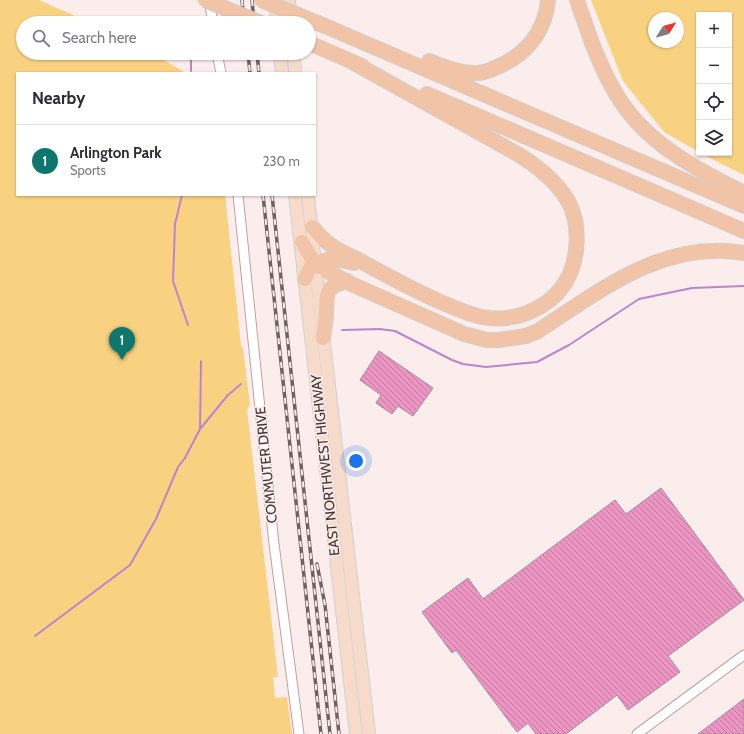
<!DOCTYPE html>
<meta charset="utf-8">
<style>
:root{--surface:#fff;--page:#f2f2f3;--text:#2b2b33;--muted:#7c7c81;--line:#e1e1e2;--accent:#0f766e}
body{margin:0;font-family:Cabin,sans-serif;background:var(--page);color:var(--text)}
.controls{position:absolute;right:12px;top:12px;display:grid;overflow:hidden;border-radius:0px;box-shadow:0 1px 3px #0004}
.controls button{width:36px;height:36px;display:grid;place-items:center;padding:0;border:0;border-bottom:1px solid var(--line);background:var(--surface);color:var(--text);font:20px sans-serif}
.compass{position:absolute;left:648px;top:12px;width:36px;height:36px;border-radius:50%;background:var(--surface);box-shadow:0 1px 3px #0004;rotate:53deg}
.you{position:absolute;left:356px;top:461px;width:14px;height:14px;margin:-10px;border:3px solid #fff;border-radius:50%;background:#1a73e8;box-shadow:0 0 0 6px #1a73e833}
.badge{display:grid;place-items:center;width:26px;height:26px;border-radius:50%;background:var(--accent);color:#fff;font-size:13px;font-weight:700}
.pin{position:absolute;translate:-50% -33px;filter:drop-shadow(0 1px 2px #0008)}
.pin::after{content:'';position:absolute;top:21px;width:14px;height:12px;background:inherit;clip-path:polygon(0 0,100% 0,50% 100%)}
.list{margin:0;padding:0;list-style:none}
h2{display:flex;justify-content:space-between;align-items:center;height:52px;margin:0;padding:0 16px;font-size:17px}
h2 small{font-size:13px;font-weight:400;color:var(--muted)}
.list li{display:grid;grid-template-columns:26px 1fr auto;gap:12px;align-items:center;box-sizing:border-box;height:72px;padding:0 16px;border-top:1px solid var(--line)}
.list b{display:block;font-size:15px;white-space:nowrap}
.list p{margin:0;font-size:13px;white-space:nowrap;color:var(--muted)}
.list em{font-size:13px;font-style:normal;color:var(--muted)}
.icon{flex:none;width:22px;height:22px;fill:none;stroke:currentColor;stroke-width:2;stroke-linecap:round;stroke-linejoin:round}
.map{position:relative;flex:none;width:744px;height:734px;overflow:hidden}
.search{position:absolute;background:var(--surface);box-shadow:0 1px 3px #0004;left:16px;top:16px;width:300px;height:44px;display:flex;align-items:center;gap:10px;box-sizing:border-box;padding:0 14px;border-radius:22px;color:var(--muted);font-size:15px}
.panel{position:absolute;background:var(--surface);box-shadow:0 1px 3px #0004;left:16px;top:72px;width:300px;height:124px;border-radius:0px}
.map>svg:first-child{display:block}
</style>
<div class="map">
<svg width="744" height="734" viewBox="0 0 744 734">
<defs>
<pattern id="building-back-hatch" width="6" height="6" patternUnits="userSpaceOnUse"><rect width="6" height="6" fill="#ed95c2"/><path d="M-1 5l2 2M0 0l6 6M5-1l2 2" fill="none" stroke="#c27a9e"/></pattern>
</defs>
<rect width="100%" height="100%" fill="#fbedec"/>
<g fill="#f8d281" fill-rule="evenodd">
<path d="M0 0H39L91 23H23V53H152L186 73H17V195H225L241 345 243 349 250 405 247 409 278 677H273L275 698 287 697 292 734H0Z"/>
<path d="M591 0H744V175L700 153H729V15H699V152L664 132 623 81ZM654 18H678V42H654Z"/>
</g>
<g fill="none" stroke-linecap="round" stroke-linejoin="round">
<g stroke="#ba85ce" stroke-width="2">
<path d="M191 71V53"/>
<path d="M182 195 175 224 173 281 188 325"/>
<path d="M342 330 380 329 395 331 452 360 463 364 486 367 537 362 569 345 639 299 692 288 744 286"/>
<path d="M200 428 201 361"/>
<path d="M35 636 130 565 156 519 178 467 185 458 200 429 228 395 241 384"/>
</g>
</g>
<g fill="url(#building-back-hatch)" stroke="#a78b98">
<path d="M379 351 433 388 413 416 398 406 392 414 376 403 381 395 360 380Z"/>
<path d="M661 488 744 600 668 656 680 672 628 710 617 695 566 734H536L528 723 517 732 456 650 452 653 422 612 468 578 483 599 615 500 626 514Z"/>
<path d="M744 699V734H698Z"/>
</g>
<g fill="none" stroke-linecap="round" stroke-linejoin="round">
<g stroke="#c1a1a0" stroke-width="11">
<g id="minor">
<path d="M209 0 213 23"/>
<path d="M217 53 221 73"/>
<path d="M238 195 274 544 299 734"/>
<path d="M637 734 744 655"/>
</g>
</g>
<g stroke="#d2cfce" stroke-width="14">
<g id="major">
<path d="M275 0 277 23"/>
<path d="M289 0 291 23"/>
<path d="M280 53 282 73"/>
<path d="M294 53 295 73"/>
<path d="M295 195 356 734"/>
<path d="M308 195 315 264 369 734"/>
</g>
</g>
<g stroke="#d2cfce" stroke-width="16">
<g id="highway">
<path d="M577 0C589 36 602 75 624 106 653 147 700 171 744 193"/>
<path d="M325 26 744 206"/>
<path d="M309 43 362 66"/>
<path d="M429 61C444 67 461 74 477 73 484 73 491 70 497 67 526 55 545 32 548 0"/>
<path d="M427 94 744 231"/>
<path d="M312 227C318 233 324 241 332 246 342 253 354 257 364 263 397 281 432 300 468 313 482 318 498 320 513 317 533 313 554 301 565 283 579 261 581 224 568 201 554 177 531 161 507 148L354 63"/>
<path d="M302 242 315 264 349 283 464 334 487 340H499L526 336 538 331C601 290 664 239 744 253"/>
<path d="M305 279C307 275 308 271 311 267 320 257 343 259 354 263"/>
<path d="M323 338C324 330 326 322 326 313 327 294 324 287 347 281"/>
</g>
</g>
<use href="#minor" stroke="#fff" stroke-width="9"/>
<use href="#major" stroke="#f7dbca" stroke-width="12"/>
<use href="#highway" stroke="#f1c3a7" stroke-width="14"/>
<g stroke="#6e6160" stroke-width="3.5">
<g id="rail">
<path d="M242 0 244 23"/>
<path d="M252 0 254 23"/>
<path d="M248 53 250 73"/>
<path d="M257 53 259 73"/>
<path d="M263 195 321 734"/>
<path d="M272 195 330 734"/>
<path d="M317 564 325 605 339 734"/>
</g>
</g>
<use href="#rail" stroke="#fbedec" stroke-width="2" stroke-dasharray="6" stroke-linecap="butt"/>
<g stroke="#d2cfce" stroke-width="16" stroke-linecap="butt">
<g id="highway-bridge">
<path d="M205 0 261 23"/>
<path d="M261 0 325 26"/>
</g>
</g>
<use href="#highway-bridge" stroke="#f1c3a7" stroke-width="14"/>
</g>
<g text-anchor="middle" stroke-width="3" stroke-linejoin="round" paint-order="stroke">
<g font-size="14" fill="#423534" stroke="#fbedec">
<text transform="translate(266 465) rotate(-96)" y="5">COMMUTER DRIVE</text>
<text transform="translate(325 465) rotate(-96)" y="5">EAST NORTHWEST HIGHWAY</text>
</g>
</g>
</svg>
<div class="controls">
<button>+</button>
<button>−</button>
<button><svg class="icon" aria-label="locate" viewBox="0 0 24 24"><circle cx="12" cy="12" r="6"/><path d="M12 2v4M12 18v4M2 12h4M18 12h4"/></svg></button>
<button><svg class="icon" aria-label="layers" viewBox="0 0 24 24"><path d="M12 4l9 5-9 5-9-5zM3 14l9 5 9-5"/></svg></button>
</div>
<svg class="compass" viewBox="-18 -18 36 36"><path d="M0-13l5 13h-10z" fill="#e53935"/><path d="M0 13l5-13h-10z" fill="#7c7c81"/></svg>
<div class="you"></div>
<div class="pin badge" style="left:122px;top:360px">1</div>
<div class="search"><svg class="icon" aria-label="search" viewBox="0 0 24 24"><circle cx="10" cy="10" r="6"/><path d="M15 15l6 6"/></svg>Search here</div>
<section class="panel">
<h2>Nearby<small></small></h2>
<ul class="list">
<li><span class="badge">1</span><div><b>Arlington Park</b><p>Sports</p></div><em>230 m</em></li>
</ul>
</section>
</div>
